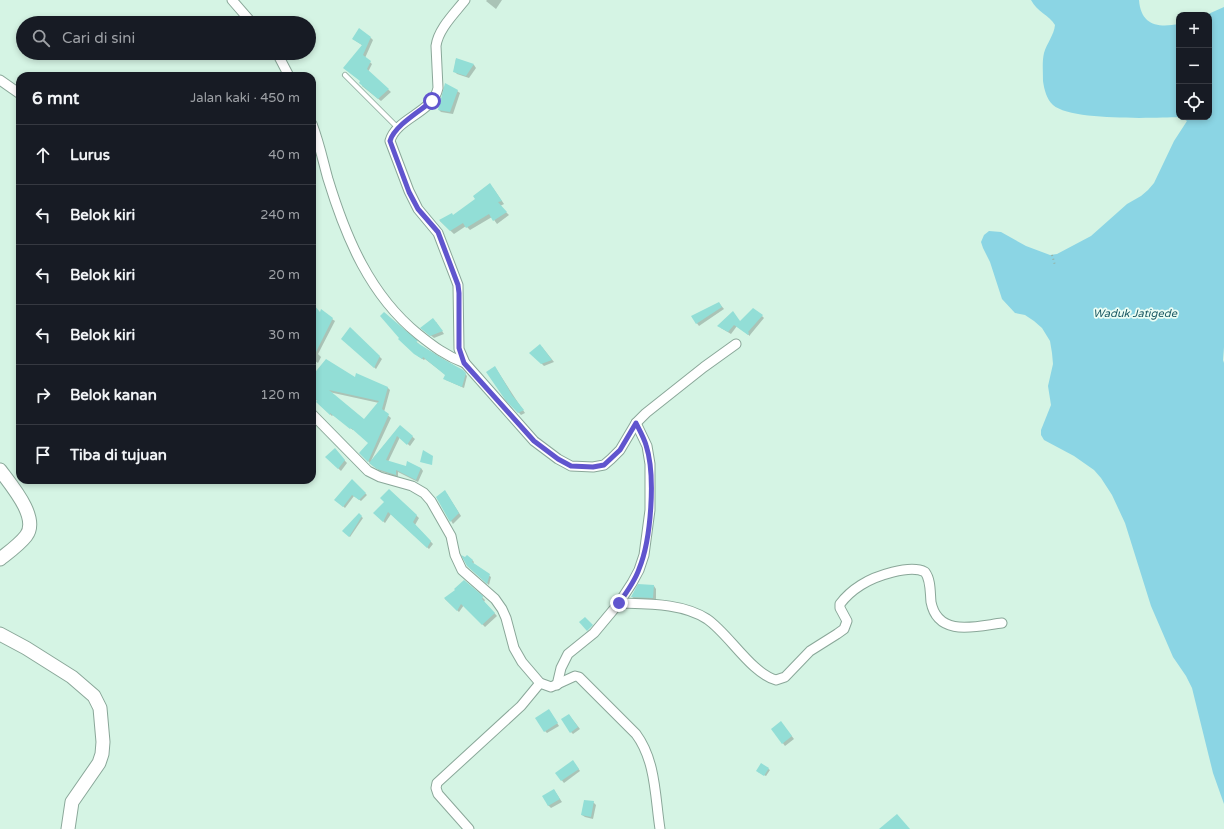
<!DOCTYPE html>
<html lang="id">
<meta charset="utf-8">
<style>
:root{--surface:#171b24;--page:#242831;--text:#f1f3f6;--muted:#9ea1a6;--line:#363941}
body{margin:0;font-family:"Varela Round",sans-serif;background:var(--page);color:var(--text)}
.controls{position:absolute;right:12px;top:12px;display:grid;overflow:hidden;border-radius:8px;box-shadow:0 2px 6px #0003}
.controls button{width:36px;height:36px;display:grid;place-items:center;padding:0;border:0;border-bottom:1px solid var(--line);background:var(--surface);color:var(--text);font:20px sans-serif}
.stop{position:absolute;width:12px;height:12px;margin:-9px;border:3px solid #6055ce;border-radius:50%;background:#fff}
.stop.end{background:#6055ce;border-color:#fff;box-shadow:0 1px 4px #0008}
.list{margin:0;padding:0;list-style:none}
h2{display:flex;justify-content:space-between;align-items:center;height:52px;margin:0;padding:0 16px;font-size:17px}
h2 small{font-size:13px;font-weight:400;color:var(--muted)}
.list li{display:grid;grid-template-columns:26px 1fr auto;gap:12px;align-items:center;box-sizing:border-box;height:60px;padding:0 16px;border-top:1px solid var(--line)}
.list b{display:block;font-size:15px;white-space:nowrap}
.list em{font-size:13px;font-style:normal;color:var(--muted)}
.icon{flex:none;width:22px;height:22px;fill:none;stroke:currentColor;stroke-width:2;stroke-linecap:round;stroke-linejoin:round}
.map{position:relative;flex:none;width:1224px;height:829px;overflow:hidden}
.search{position:absolute;background:var(--surface);box-shadow:0 2px 6px #0003;left:16px;top:16px;width:300px;height:44px;display:flex;align-items:center;gap:10px;box-sizing:border-box;padding:0 14px;border-radius:22px;color:var(--muted);font-size:15px}
.panel{position:absolute;background:var(--surface);box-shadow:0 2px 6px #0003;left:16px;top:72px;width:300px;height:412px;border-radius:12px}
.map>svg:first-child{display:block}
</style>
<div class="map">
<svg width="1224" height="829" viewBox="0 0 1224 829">
<rect width="100%" height="100%" fill="#d5f4e4"/>
<path fill="#8bd5e4" d="M1031 0H1139C1141 25 1157 28 1179 24V117H1209V15H1206L1224 7V347L1223 360 1224 363V804L1213 773 1192 688 1186 676 1173 657 1151 606 1125 523 1112 495 1101 478 1094 470 1074 456 1044 440 1041 435V430L1051 405 1048 386 1053 364 1052 353 1050 341 1042 328 1034 321 1025 315 1015 313 1002 299 990 262 983 248 981 242 984 235 989 231 1001 232 1026 246 1050 255 1057 254 1091 236 1127 204 1141 196 1148 190 1154 183 1174 141 1187 121 1184 119 1179 117C1154 118 1071 121 1053 105 1047 100 1044 89 1043 81 1043 72 1042 61 1044 53 1047 43 1054 35 1055 25 1049 15 1037 12 1031 0Z"/>
<g fill="#0003" fill-rule="evenodd">
<path d="M487 0H502L496 9 486 1Z"/>
<path d="M371 38 373 40 365 58 372 64 368 72 391 92 381 101 362 86V45L353 39Z"/>
<path d="M456 59 474 65 476 68 469 78 457 74 454 71Z"/>
<path d="M457 91 460 93 453 114 441 112 439 110Z"/>
<path d="M493 188 504 204 500 206 509 215 497 224 492 217 470 230 466 226 454 234 440 221 454 216Z"/>
<path d="M719 303 724 309 699 326 692 317Z"/>
<path d="M384 314 419 344H418L463 371 467 376 464 388 446 380V375L425 359 424 360 418 356 401 338Z"/>
<path d="M762 316 764 318 750 335V336L737 326 731 334 721 328Z"/>
<path d="M332 319 335 321 318 354 321 357 318 363 312 359V336Z"/>
<path d="M436 322 444 334 434 338 424 330Z"/>
<path d="M350 329 382 359 376 369 343 339Z"/>
<path d="M542 347 554 362 544 366 531 353Z"/>
<path d="M495 367 515 398 525 413 521 415 507 400Z"/>
<path d="M312 379H355L388 388 390 390 384 412 391 418 371 461 400 426 415 439 410 446 400 437 388 462 406 467 421 468 423 471 418 482 398 472V477L380 471 373 466 360 453 370 443 354 429 353 430 333 415 332 416 319 404 318 401 312 398ZM329 392 379 403 364 421Z"/>
<path d="M335 450 347 463 341 471 326 457Z"/>
<path d="M352 481 367 495 361 501 354 496 345 508 336 500Z"/>
<path d="M389 490 419 518 415 525 433 544 429 549 391 514 385 523 374 513 386 502Z"/>
<path d="M447 494 461 516 453 524 437 498Z"/>
<path d="M359 515 363 518 350 537 343 531Z"/>
<path d="M472 560 474 562 473 564 491 577 489 585 468 566Z"/>
<path d="M654 586 656 589V600L635 599 632 597Z"/>
<path d="M482 597 485 600 484 602 497 616 485 627 464 605 459 612 445 599Z"/>
<path d="M551 713 559 726 547 733 545 731Z"/>
<path d="M569 715 580 729 573 734 571 732Z"/>
<path d="M783 725 794 739 785 746 772 729Z"/>
<path d="M575 764 580 771 564 783 556 773Z"/>
<path d="M761 764 770 770 766 776 758 772Z"/>
<path d="M554 790 562 802 551 808 548 805Z"/>
<path d="M593 802 596 805 593 819 585 817 582 815Z"/>
</g>
<g fill="#92ded6" fill-rule="evenodd">
<path d="M359 28 371 37 363 55 371 61 367 69 389 89 378 99 359 83 360 81 343 68 362 45 352 39Z"/>
<path d="M456 58 474 64 466 76 453 72Z"/>
<path d="M445 83 458 90 450 112 438 110Z"/>
<path d="M490 183 502 201 498 202 507 212 493 221 489 214 466 228 463 223 450 231 439 220 452 213 453 215 475 199 473 196Z"/>
<path d="M719 302 722 307 696 324 691 316Z"/>
<path d="M312 303 320 312 321 309 333 318 312 360Z"/>
<path d="M753 308 763 315 748 332 749 333 748 335 734 325 728 332 717 326 733 311 740 321Z"/>
<path d="M384 312 418 341 416 342 443 359 463 370 466 373 462 387 443 379 445 375 423 357 422 359 414 354 398 339 399 338 380 316Z"/>
<path d="M433 318 443 331 430 336 420 328Z"/>
<path d="M350 327 380 356 374 368 341 339Z"/>
<path d="M540 344 552 360 541 364 529 353Z"/>
<path d="M326 359 355 377 356 373 388 387 382 409 389 414 368 462 359 453 368 443 351 428 350 429 330 413V415L316 402 317 400 312 398V376ZM329 390 379 401 364 419Z"/>
<path d="M495 366 512 395 524 410 518 413 506 401 486 372Z"/>
<path d="M400 425 413 436 407 445 397 436 386 460 406 466 407 461 421 468 416 480 396 470V475L377 469 369 463Z"/>
<path d="M335 448 345 460 338 469 325 457Z"/>
<path d="M423 450 433 456 432 465 420 462Z"/>
<path d="M352 479 366 493 359 500 352 495 343 507 334 500Z"/>
<path d="M389 489 417 515 413 522 431 541 427 548 388 512 383 522 373 513 384 502 380 498Z"/>
<path d="M445 490 459 513 450 522 436 497Z"/>
<path d="M359 513 362 516 349 537 342 531Z"/>
<path d="M461 555 465 557 467 555 473 560 472 562 490 574 487 584 467 566Z"/>
<path d="M464 580 483 596 482 599 495 613 482 625 461 604 457 611 444 598 455 590 454 589Z"/>
<path d="M638 584 654 585 653 598 631 597 632 595Z"/>
<path d="M585 617 593 625 587 631 579 622Z"/>
<path d="M549 709 558 723 544 732 535 718Z"/>
<path d="M569 714 578 727 570 733 561 719Z"/>
<path d="M781 721 792 736 782 744 771 729Z"/>
<path d="M573 760 579 769 561 781 555 773Z"/>
<path d="M761 763 769 768 764 776 756 771Z"/>
<path d="M554 789 560 799 548 806 542 796Z"/>
<path d="M584 800 594 801 591 817 581 815Z"/>
<path d="M897 814 910 829H879Z"/>
</g>
<g fill="none" stroke-linecap="round" stroke-linejoin="round">
<g stroke="#8aa799" stroke-width="6">
<path id="lane" d="M345 75 398 128"/>
</g>
<g stroke="#8aa799" stroke-width="11">
<g id="street">
<path d="M232 0 252 23"/>
<path d="M465 0C455 13 438 29 436 46L438 88C433 113 396 118 390 141L409 191 418 209 438 233 458 285 459 349 465 363 534 441 558 459 571 466 593 467 604 465 611 459 620 450 636 423 646 413 704 367 736 344"/>
<path d="M277 53 289 76"/>
<path d="M0 80 20 94"/>
<path d="M312 124C319 142 323 161 328 179 346 238 370 295 418 334 433 346 446 356 465 363"/>
<path d="M312 414 368 471 380 477 412 486 424 493 431 501 451 536 455 555 462 570 495 599 502 609 506 618 514 648 522 662 540 683 551 687 575 676 579 677 636 734C656 761 655 797 660 829"/>
<path d="M619 603C648 604 682 603 707 619 729 634 751 673 776 680L785 677 810 651 837 634 844 629 847 621 840 608V604C846 596 853 590 861 585 875 576 910 564 925 572 931 580 930 592 931 602 938 638 977 626 1002 623"/>
<path d="M557 685 561 668 568 654 594 633 619 603 632 583 639 570 644 555 650 510V464L647 446 636 423"/>
<path d="M469 829 438 794 436 788 437 783 521 706 540 683"/>
</g>
</g>
<g stroke="#8aa799" stroke-width="15">
<g id="secondary">
<path d="M0 470C11 485 40 518 26 536 19 545 9 552 0 559"/>
<path d="M0 634 26 648 72 677 94 696 100 708 103 742 102 754 99 763 72 802 68 829"/>
</g>
</g>
<path stroke="#97b0a3" stroke-width="2" stroke-dasharray="1 3" stroke-linecap="butt" d="M1052 255 1055 265"/>
<use href="#lane" stroke="#fff" stroke-width="4.5"/>
<use href="#street" stroke="#fff" stroke-width="9"/>
<use href="#secondary" stroke="#fff" stroke-width="13"/>
</g>
<g fill="none" stroke-linecap="round" stroke-linejoin="round">
<path stroke="#6055ce" stroke-width="5" d="M432 101C420 111 394 126 390 141L409 192 418 209 438 232 458 285 459 293V348L464 363 534 441 558 459 571 466 593 467 604 465 620 450 636 423C640 431 644 438 646 445 656 476 651 540 639 569 635 581 627 592 619 603"/>
</g>
<g text-anchor="middle" stroke-width="3.5" stroke-linejoin="round" paint-order="stroke">
<g font-size="11" font-style="italic" fill="#195862" stroke="#ebfdf4">
<text x="1135" y="317">Waduk Jatigede</text>
</g>
</g>
</svg>
<div class="controls">
<button>+</button>
<button>−</button>
<button><svg class="icon" aria-label="locate" viewBox="0 0 24 24"><circle cx="12" cy="12" r="6"/><path d="M12 2v4M12 18v4M2 12h4M18 12h4"/></svg></button>
</div>
<div class="stop" style="left:432px;top:101px"></div>
<div class="stop end" style="left:619px;top:603px"></div>
<div class="search"><svg class="icon" aria-label="search" viewBox="0 0 24 24"><circle cx="10" cy="10" r="6"/><path d="M15 15l6 6"/></svg>Cari di sini</div>
<section class="panel">
<h2>6 mnt<small>Jalan kaki · 450 m</small></h2>
<ul class="list">
<li><svg class="icon" aria-label="ahead" viewBox="0 0 24 24"><path d="M12 20V5M6 11l6-6 6 6"/></svg><div><b>Lurus</b></div><em>40 m</em></li>
<li><svg class="icon" aria-label="left" viewBox="0 0 24 24"><path d="M17 20v-9H6M10 6l-5 5 5 5"/></svg><div><b>Belok kiri</b></div><em>240 m</em></li>
<li><svg class="icon" aria-label="left" viewBox="0 0 24 24"><path d="M17 20v-9H6M10 6l-5 5 5 5"/></svg><div><b>Belok kiri</b></div><em>20 m</em></li>
<li><svg class="icon" aria-label="left" viewBox="0 0 24 24"><path d="M17 20v-9H6M10 6l-5 5 5 5"/></svg><div><b>Belok kiri</b></div><em>30 m</em></li>
<li><svg class="icon" aria-label="right" viewBox="0 0 24 24"><path d="M7 20v-9h11M14 6l5 5-5 5"/></svg><div><b>Belok kanan</b></div><em>120 m</em></li>
<li><svg class="icon" aria-label="arrive" viewBox="0 0 24 24"><path d="M6 21V4h12l-3 4 3 4H6"/></svg><div><b>Tiba di tujuan</b></div></li>
</ul>
</section>
</div>
